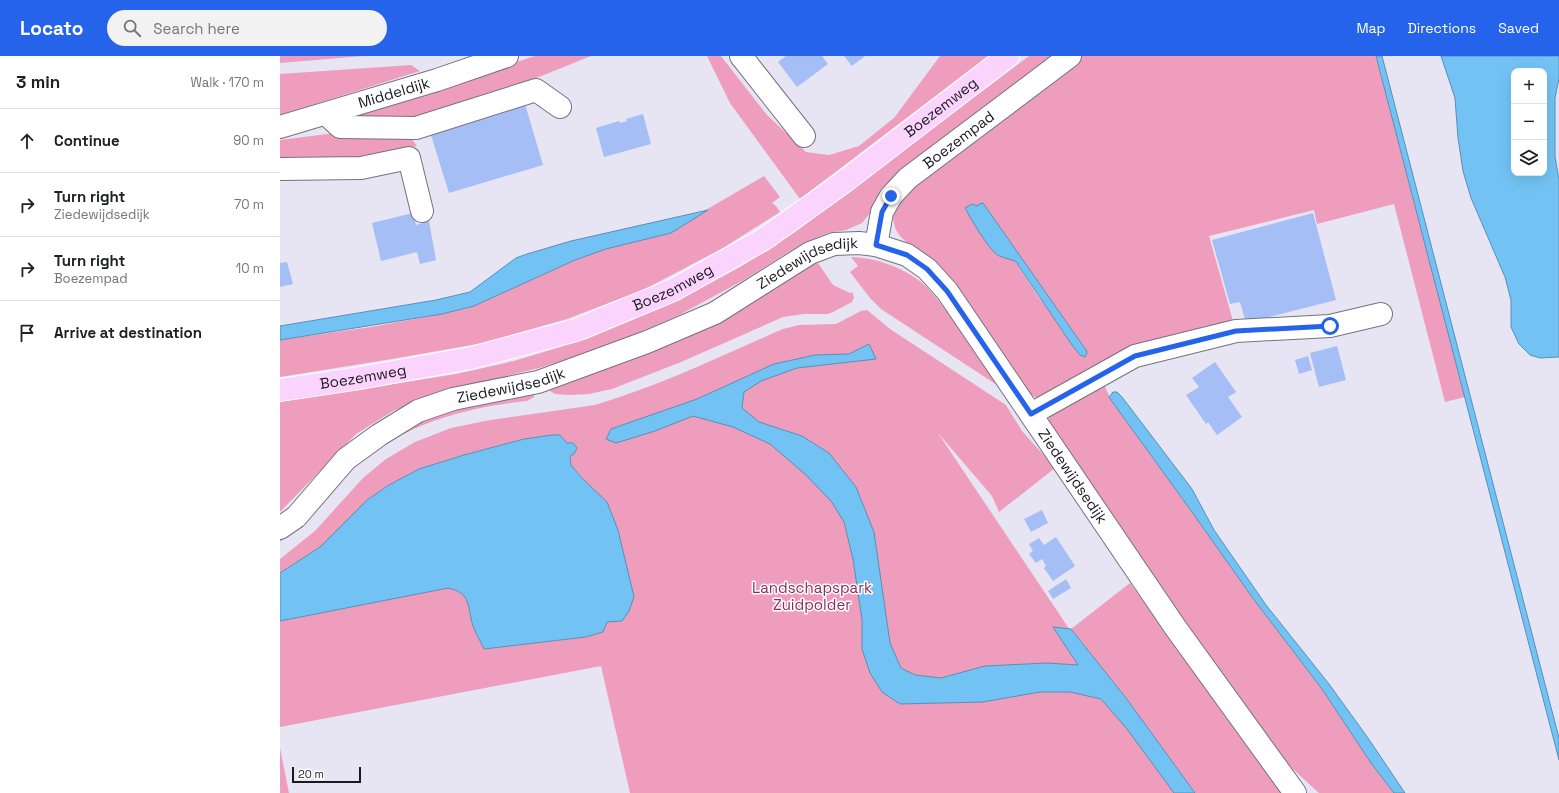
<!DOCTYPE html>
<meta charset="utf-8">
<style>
:root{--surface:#fff;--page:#f2f2f2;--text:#202124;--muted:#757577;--line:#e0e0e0;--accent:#2563eb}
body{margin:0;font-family:"Space Grotesk",sans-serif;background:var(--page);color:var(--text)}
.controls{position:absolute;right:12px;top:12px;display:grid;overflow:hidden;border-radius:8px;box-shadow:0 4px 16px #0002}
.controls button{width:36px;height:36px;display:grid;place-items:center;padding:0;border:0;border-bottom:1px solid var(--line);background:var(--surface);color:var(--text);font:20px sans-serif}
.scale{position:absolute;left:12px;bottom:10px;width:69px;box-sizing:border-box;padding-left:4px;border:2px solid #1a191f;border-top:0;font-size:11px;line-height:14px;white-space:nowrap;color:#1a191f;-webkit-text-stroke:3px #fff;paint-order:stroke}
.stop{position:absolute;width:12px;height:12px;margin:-9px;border:3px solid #2563eb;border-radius:50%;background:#fff}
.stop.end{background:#2563eb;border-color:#fff;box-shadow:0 1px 4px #0008}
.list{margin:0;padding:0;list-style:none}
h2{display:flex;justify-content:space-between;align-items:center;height:52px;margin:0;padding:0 16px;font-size:17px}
h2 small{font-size:13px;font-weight:400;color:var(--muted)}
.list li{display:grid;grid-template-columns:26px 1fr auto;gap:12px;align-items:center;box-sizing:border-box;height:64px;padding:0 16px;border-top:1px solid var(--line)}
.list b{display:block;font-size:15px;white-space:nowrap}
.list p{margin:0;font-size:13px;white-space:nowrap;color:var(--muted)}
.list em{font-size:13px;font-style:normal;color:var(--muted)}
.icon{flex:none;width:22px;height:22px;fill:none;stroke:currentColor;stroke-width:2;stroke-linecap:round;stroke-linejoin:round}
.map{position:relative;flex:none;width:1279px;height:737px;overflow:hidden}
header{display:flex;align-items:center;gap:24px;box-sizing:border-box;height:56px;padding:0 20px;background:var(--accent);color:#fff}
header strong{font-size:19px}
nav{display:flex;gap:22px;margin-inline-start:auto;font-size:14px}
.search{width:280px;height:36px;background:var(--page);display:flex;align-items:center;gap:10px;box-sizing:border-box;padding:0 14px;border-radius:22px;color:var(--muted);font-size:15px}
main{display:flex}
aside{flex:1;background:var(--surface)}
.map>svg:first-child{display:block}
</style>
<header>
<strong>Locato</strong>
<div class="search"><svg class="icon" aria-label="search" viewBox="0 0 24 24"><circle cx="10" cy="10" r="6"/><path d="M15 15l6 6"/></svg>Search here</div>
<nav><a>Map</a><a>Directions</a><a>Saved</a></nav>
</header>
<main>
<aside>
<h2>3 min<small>Walk · 170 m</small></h2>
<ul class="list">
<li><svg class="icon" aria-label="ahead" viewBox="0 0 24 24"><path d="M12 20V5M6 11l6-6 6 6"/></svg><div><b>Continue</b></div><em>90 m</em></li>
<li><svg class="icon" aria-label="right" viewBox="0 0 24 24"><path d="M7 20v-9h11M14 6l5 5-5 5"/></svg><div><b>Turn right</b><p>Ziedewijdsedijk</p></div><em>70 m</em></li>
<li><svg class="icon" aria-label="right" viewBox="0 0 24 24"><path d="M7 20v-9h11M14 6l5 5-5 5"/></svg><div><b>Turn right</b><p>Boezempad</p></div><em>10 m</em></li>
<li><svg class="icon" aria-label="arrive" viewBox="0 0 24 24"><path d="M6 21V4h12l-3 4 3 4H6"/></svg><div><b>Arrive at destination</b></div></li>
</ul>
</aside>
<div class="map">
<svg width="1279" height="737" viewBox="0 0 1279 737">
<rect width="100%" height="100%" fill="#e7e4f4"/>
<g fill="#ee9dbd" fill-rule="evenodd">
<path d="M0 0H83L0 7Z"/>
<path d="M255 0H311L239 29 139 63 74 62 75 58Z"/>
<path d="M427 0H441L487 59 526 96 549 99 579 90 614 62 660 0H708L520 143 450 47Z"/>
<path d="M749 0H772L609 125 601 133 590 157 582 167 566 174 548 177 523 187 462 225 399 259 325 291 259 312 160 336 113 355 76 378 0 456V346L176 318 234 305 307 283 393 247 460 211 515 176Z"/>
<path d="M802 0H1096L1185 341 1165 346 1114 148 1037 168 1034 154 929 180 953 265 762 342 755 341 748 337 633 191C617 180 612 172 613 152L654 111ZM703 147 806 294 807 297 772 259 757 239 738 210V208L736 205 716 198 698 150 699 148Z"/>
<path d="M131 9 140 15 0 59V18Z"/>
<path d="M55 77 128 78 137 90 71 104 0 105V84Z"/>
<path d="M484 120 500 141 492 147 496 150 500 156 443 192 365 233 287 263 203 287 118 302 0 321V284L91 271 162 258 194 250 295 204 412 162Z"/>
<path d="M571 201C596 202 616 209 637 223 650 232 661 248 671 261 688 284 704 307 720 331L601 253 590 242 570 216 578 210Z"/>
<path d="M538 207 553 229 570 237 572 236 574 241 572 246 555 255 548 258H524L503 261 401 306 332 333 309 338 289 339 275 338 267 333 329 312 406 280 526 211Z"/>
<path d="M587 254 610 273 726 349 742 375 775 412 719 456 712 440 658 377 899 737H350L321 610 0 671V565L168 532C192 537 187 551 193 570 196 578 201 586 204 593L306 581 323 576 308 428 291 409 287 387 280 379 244 383 184 399 139 413 109 429 87 444 40 491 0 517V503L35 475 83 422 106 403 135 386 171 372 210 364 315 349C380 330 441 300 503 273L519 269 556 268 581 255Z"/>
<path d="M822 324 831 344 912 456 972 541 1042 633 1091 707 1114 737H1039L992 694 909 581 769 367V360Z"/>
<path d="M254 337V341L247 345C182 352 116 370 69 417 45 440 28 467 0 486V483C43 440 85 390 142 366 178 351 217 345 254 337Z"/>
<path d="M850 527 1001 737H915L846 642 791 573Z"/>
<path d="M0 692 9 737H0Z"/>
</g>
<g fill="#72c3f4" stroke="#5890b4" fill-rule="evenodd">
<path d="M1096 0H1102L1279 682V704Z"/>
<path d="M1161 0H1279V22L1275 42V101L1279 123V301L1260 302 1250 299 1239 288 1231 271V244L1225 221 1191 142 1183 115 1178 82 1175 42ZM1234 15H1264V117H1234Z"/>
<path d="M703 147 806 294 807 297 805 301 800 299 792 289 738 209V207C732 202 721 203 715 197 705 187 692 165 685 152L692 148 698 150 699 148Z"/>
<path d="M428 154 391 177 326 193 295 204 194 250 162 258 0 284V270L156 244 190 236 236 202 247 198 291 185Z"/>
<path d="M589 288 596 303 517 312 481 325 464 336 462 352 479 366 522 380 549 397 576 431 594 476 610 587 621 612 635 619 661 622 705 610 767 607 798 609 773 571 791 573 846 642 915 737H894L847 673 821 643 790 636H760L703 646 620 648 602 636 590 617 582 593V564L573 503 564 466 551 445 526 419 490 388 453 371 413 360 375 375 336 387 326 383 331 373 417 343 494 308 535 299 569 298Z"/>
<path d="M833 336H837L842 341 912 433 934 474 986 549 1049 628 1088 682 1125 737H1114L1091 707 1042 633 972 541 912 456 831 344 829 341Z"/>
<path d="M272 379H280L287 387H293L297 392 294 398 290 400 291 409 302 422 327 446 338 474 354 541 349 555 342 565 327 566 323 576 306 581 204 593C201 586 196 578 193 570 187 551 192 537 168 532L0 565V517L40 491 87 444 109 429 139 413 184 399 244 383Z"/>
</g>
<g fill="#a5bef6">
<path d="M506 0H542L548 8 517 31 498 6Z"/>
<path d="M564 0H585L572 10Z"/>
<path d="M245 48 263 109 169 137 150 76Z"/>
<path d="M363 58 371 88 324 101 316 72 339 65 340 67 347 65 346 63Z"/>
<path d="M133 157 136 169 149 165 156 204 140 208 137 196 101 205 92 167Z"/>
<path d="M1033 157 1056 244 966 267 960 246 950 248 932 184Z"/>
<path d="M7 206 13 228 0 231V207Z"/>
<path d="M1057 290 1066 324 1039 331 1030 297Z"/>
<path d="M1028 300 1032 314 1019 318 1015 304Z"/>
<path d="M935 306 956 336 948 341 962 361 937 379 928 366 926 368 906 339 919 331 912 322Z"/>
<path d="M762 454 768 467 751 476 744 463Z"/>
<path d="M776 481 795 510 773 525 764 512 766 510 762 503 756 507 749 498 753 495 749 488 759 482 764 489Z"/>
<path d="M786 523 791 532 773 543 768 535Z"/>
</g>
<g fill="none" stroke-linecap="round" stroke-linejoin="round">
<g stroke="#757280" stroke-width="24">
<g id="minor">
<path d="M461 0 524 80"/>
<path d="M46 58 60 71 136 72 256 34 280 51"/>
<path id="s1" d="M0 71 157 24 227 0"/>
<path d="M0 113 81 112 129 102 142 155"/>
<path id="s2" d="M596 189 602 156 611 140 628 122 790 0"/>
<path d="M751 358 855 300 956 275 1050 270 1101 258"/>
<path id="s3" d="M0 472 16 461 66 403 99 379 138 355 173 343 258 326 367 286 435 257 530 197 554 188 579 187 596 189 627 199 647 213 667 235 895 571 1015 737"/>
</g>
</g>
<g stroke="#fff" stroke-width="24">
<g id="major">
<path id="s4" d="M0 334 74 323 191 302 296 274 393 234 484 183 561 128 728 0"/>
</g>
</g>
<use href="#minor" stroke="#fff" stroke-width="22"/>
<use href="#major" stroke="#fbd4fd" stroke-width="22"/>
</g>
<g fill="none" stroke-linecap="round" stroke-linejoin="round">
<path stroke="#2563eb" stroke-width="5" d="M611 140 602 156 596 189 627 199 647 213 667 235 751 358 855 300 956 275 1050 270"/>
</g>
<g text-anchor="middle" stroke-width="3" stroke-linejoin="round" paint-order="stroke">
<g font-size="15" fill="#1a191f" stroke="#fff">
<text dy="5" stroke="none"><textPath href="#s1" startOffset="119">Middeldijk</textPath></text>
<text dy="5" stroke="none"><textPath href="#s4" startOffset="732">Boezemweg</textPath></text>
<text dy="5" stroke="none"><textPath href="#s2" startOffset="140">Boezempad</textPath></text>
<text dy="5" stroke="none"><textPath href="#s3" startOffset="603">Ziedewijdsedijk</textPath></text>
<text dy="5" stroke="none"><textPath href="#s4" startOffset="408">Boezemweg</textPath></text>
<text dy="5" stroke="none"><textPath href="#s4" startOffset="84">Boezemweg</textPath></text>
<text dy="5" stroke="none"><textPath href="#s3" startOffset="279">Ziedewijdsedijk</textPath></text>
<text dy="5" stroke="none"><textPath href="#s3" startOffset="987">Ziedewijdsedijk</textPath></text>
</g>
<g font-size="15" fill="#8b2c59" stroke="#fff">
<text x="532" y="537">Landschapspark<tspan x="532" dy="17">Zuidpolder</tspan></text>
</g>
</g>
</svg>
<div class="controls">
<button>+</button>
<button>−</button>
<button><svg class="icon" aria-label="layers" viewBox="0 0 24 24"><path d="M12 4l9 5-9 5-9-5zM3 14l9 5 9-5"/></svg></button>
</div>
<div class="scale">20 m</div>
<div class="stop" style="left:1050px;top:270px"></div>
<div class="stop end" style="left:611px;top:140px"></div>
</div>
</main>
